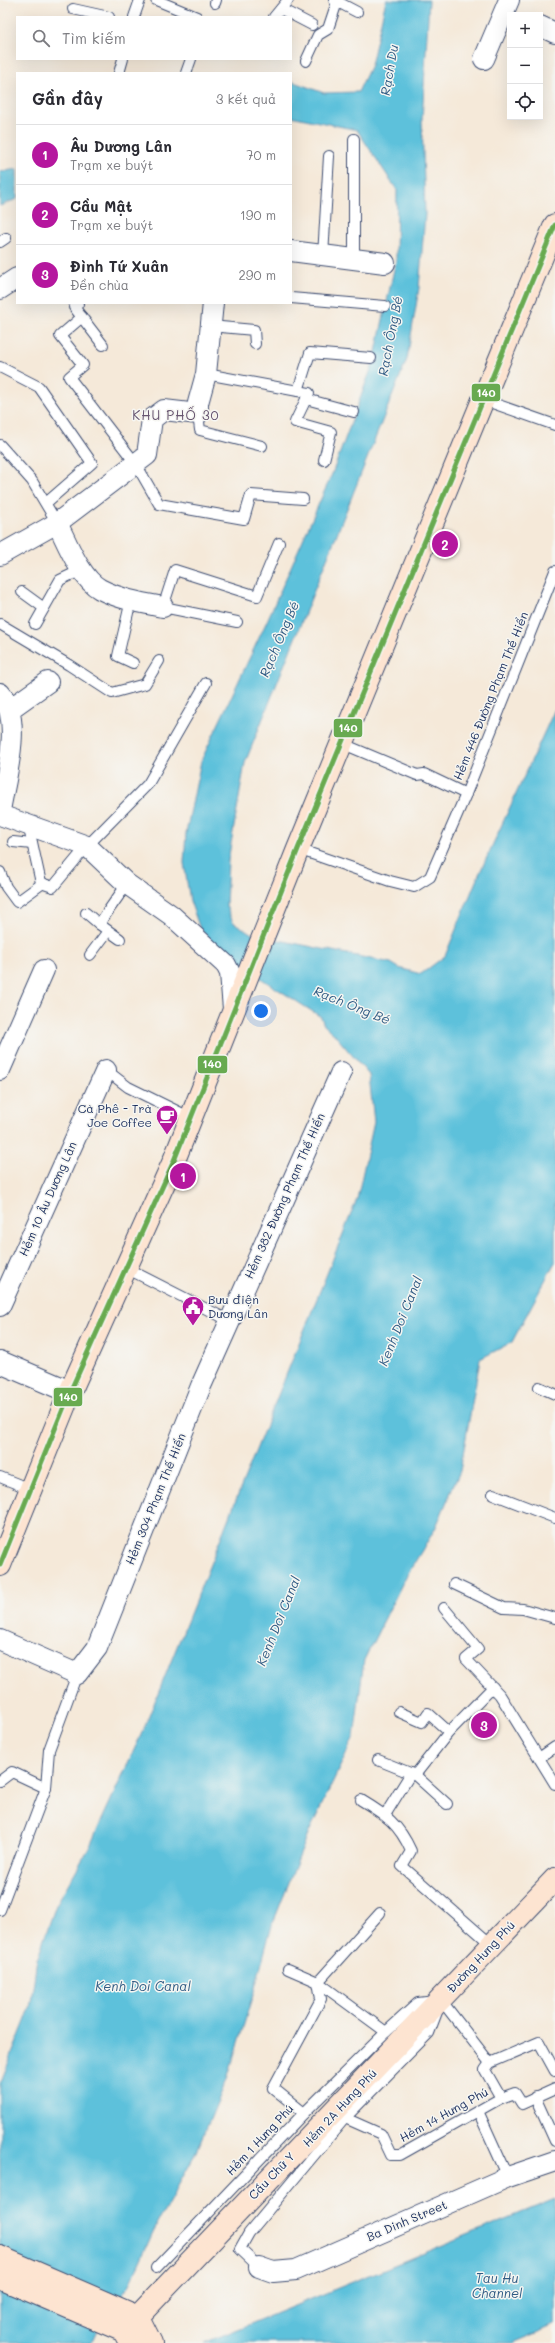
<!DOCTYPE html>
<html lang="vi">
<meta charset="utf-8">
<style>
:root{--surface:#fff;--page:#f7f7f7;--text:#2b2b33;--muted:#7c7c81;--line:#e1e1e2;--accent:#b5179e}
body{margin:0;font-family:Mali,sans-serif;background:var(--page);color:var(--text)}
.controls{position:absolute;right:12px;top:12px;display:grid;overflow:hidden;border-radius:0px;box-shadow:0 4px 16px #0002}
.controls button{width:36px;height:36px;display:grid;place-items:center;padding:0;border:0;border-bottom:1px solid var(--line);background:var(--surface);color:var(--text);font:20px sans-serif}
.you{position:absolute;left:261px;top:1011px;width:14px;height:14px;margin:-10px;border:3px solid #fff;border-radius:50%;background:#1a73e8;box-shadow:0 0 0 6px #1a73e833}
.badge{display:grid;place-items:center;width:26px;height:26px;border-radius:50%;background:var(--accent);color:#fff;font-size:13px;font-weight:700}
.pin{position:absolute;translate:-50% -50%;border:2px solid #fff;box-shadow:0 1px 4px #0006}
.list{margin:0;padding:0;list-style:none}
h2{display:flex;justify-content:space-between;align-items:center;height:52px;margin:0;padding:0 16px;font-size:17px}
h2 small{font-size:13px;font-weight:400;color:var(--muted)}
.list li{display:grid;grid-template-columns:26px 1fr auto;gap:12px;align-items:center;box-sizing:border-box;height:60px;padding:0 16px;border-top:1px solid var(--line)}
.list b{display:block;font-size:15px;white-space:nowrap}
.list p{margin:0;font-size:13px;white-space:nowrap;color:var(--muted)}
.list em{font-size:13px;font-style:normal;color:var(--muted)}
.icon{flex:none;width:22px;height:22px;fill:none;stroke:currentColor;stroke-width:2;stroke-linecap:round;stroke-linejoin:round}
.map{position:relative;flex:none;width:555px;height:2343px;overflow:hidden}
.search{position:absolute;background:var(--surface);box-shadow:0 4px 16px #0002;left:16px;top:16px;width:276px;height:44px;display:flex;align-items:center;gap:10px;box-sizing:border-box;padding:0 14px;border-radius:0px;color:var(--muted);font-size:15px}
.panel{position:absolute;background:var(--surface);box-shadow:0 4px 16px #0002;left:16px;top:72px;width:276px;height:232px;border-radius:0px}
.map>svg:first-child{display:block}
</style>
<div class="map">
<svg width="555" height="2343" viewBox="0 0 555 2343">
<rect width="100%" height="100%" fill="#f6f6f2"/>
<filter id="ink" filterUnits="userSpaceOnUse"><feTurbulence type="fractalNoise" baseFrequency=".025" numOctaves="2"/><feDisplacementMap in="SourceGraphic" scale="8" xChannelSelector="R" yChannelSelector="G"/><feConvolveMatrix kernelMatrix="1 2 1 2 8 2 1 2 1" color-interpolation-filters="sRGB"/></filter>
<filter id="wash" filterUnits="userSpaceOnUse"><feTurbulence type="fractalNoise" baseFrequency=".012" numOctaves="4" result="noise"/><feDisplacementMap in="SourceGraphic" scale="16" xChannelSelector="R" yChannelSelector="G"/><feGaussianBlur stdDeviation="0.9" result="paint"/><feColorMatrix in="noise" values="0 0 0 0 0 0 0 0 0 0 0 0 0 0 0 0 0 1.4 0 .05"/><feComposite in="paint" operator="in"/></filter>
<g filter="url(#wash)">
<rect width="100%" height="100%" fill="#f5e9d9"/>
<g fill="#5dc1db" stroke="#3c789c">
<path d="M386 0H429L422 120 425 214 419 288 407 359 245 763 228 861 226 906 233 922 254 935 391 963 399 968 421 974 445 956 476 881 555 709V1262L512 1342 480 1359 460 1471 435 1529 404 1580 364 1660 354 1737 309 1832 271 1928 253 1995 227 2079 196 2153 153 2232 129 2286 97 2330 91 2343H0V2084L30 2009 37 1959 56 1905 89 1848 145 1726 357 1199 374 1122 369 1075 334 1034 324 1025 321 1017 223 954 200 929 190 901 184 863 186 833 201 761 266 623 332 474 374 361 396 260 397 190 357 130 291 116V81L324 93 358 92 371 65Z"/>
<path d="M17 169V199L0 206V172Z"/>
<path d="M555 2199V2325L512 2343H204Z"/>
</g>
</g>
<g filter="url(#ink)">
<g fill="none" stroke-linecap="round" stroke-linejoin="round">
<g stroke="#3c4b70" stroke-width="12">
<g id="service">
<path d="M156 0 197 17"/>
<path d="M334 0 357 12"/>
<path d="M215 3 216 0"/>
<path d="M73 9 109 17"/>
<path d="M281 9 312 25"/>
<path d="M134 17 140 0"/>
<path d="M274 17 288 0"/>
<path d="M306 61 318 35 328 29 337 2"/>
<path d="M119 73 123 59"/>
<path d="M186 73 191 59"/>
<path d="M354 139V260"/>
<path d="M0 242 6 238"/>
<path d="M323 256 329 156"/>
<path d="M291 298 385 306"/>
<path d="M78 304 74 307 103 345"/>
<path d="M82 317 60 336 83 365 69 377 136 464 159 504 244 519 251 495 303 499"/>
<path d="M210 326 254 330 255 344"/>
<path d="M0 367 39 387 92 463 46 503"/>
<path d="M206 374 298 391 310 353 371 358"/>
<path d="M298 391 309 393 295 422 331 432 324 460"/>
<path d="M306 399 354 412"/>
<path d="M484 400 555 425"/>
<path d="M198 414 200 430 262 446"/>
<path d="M0 445 32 481 57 523"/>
<path d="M22 592 44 608"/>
<path d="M131 600 118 656 133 663"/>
<path d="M237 622 163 607 175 570 257 596 279 543"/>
<path d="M0 624 69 665 112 693 145 684 159 661"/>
<path d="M35 624 60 580 81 570"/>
<path d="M341 743 417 775 424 774 466 794 555 571"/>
<path d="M28 824 41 883 53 887 87 846 148 784 206 683"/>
<path d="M13 842 32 844"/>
<path d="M298 849 390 881 414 887 430 877 466 794"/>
<path d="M0 872 6 887 17 902 43 883"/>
<path d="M86 913 99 924"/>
<path d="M120 939 99 924 127 884"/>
<path d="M90 955 108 931"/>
<path d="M106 1070 128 1087 191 1118"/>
<path d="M126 1268 230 1321"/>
<path d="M539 1387 555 1394"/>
<path d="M0 1477 30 1489"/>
<path d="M493 1494 555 1518"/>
<path d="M454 1584 504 1608 523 1609 555 1618"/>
<path d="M444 1608 478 1649 466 1659 500 1695 555 1784"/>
<path d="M399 1712 422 1722 428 1713 449 1732"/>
<path d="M539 1758 555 1747"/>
<path d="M378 1760 415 1775 447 1804"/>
<path d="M415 1775 449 1732 493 1687"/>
<path d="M0 1781 12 1772 46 1788"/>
<path d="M361 1800C386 1815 399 1824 411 1851L402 1866 492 1945"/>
<path d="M385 1815 411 1773"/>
<path d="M0 1910 46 1788 49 1750 77 1674"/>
<path d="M288 1969 318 1982 386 2032"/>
<path d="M441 2000 490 2063"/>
<path d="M535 2097 555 2141"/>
<path d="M501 2098 485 2070 490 2063 539 2042 555 2071"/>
<path d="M478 2111 508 2177"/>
<path d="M304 2113 273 2088 321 1999 318 1982 380 1913"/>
<path d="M345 2118 381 2134 391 2155H400L501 2098 515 2093 522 2104 555 2089"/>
<path d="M259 2267 240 2249 249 2233 345 2118 429 2033 437 2012"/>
<path d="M156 2268 304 2113 386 2032 418 2003 435 2001"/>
</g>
</g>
<g stroke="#3c4b70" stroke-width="22">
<g id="minor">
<path d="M540 26 555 33"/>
<path d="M484 59 509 0"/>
<path d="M291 251 385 263"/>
<path d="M0 289 17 278"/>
<path d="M57 523C67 542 80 578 100 589 119 599 142 603 163 607"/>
<path d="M0 555 57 523 147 455 152 419 164 410 198 414V403L206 374 213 303"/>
<path d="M0 693C24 719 5 779 0 811"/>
<path d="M10 709 48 682"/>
<path d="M0 815 87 846 127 884 171 915 226 965 230 973 233 1009"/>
<path d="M0 1070 44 970"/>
<path d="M0 1306 106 1070"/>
<path d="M0 1640 77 1674 97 1648 201 1386 341 1072"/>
<path d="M259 2267 273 2272 296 2270 508 2177 555 2161"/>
</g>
</g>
<g stroke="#3c4b70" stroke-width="24">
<path id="tertiary" d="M0 1362 70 1392"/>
</g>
<g stroke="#3c4b70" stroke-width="24">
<g id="secondary">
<path d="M0 1565 70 1392 173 1163 298 849 555 225"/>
<path d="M0 2257 138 2317 151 2343"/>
<path d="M0 2278 124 2331 130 2343"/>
<path d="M124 2331 555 1879"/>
</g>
</g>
<use href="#service" stroke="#fff" stroke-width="10"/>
<use href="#minor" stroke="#fff" stroke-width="20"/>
<use href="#tertiary" stroke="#fff" stroke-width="22"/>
<use href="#secondary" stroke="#fde4d1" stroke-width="22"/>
<g stroke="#f6f6f2" stroke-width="8">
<path id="bus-1" d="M0 1565 70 1392 173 1163 298 849 555 225"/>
</g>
<use href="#bus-1" stroke="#68aa50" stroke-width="5"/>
</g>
</g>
<defs>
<g id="cafe-pin" transform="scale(1.15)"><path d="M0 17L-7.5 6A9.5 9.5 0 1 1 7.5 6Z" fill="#b5179e" stroke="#f6f6f2"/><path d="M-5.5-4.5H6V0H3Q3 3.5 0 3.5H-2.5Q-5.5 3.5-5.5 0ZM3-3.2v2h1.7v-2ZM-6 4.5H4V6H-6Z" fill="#fff"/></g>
<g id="civic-pin" transform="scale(1.15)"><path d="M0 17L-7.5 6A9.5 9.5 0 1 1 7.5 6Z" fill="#b5179e" stroke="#f6f6f2"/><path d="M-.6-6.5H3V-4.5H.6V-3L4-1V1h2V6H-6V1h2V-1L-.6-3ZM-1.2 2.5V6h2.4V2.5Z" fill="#fff"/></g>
</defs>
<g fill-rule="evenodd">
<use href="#cafe-pin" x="167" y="1116"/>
<use href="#civic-pin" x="193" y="1307"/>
</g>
<g text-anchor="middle" stroke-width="3" stroke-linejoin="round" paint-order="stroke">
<g font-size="12" fill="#1b2f5e" stroke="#f6f6f2">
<text transform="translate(491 696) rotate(-68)" y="4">Hẻm 446 Đường Phạm Thế Hiển</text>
<text transform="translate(285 1196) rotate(-66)" y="4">Hẻm 382 Đường Phạm Thế Hiển</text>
<text transform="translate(48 1199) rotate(-66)" y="4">Hẻm 10 Âu Dương Lân</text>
<text transform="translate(156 1499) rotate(-68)" y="4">Hẻm 304 Phạm Thế Hiển</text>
<text transform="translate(481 1957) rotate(-47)" y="4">Đường Hưng Phú</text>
<text transform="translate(340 2108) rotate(-47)" y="4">Hẻm 2A Hưng Phú</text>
<text transform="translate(444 2115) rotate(-29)" y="4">Hẻm 14 Hưng Phú</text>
<text transform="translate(260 2140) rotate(-47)" y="4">Hẻm 1 Hưng Phú</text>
<text transform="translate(272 2176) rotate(-46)" y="4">Cầu Chữ Y</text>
<text transform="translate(407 2221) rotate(-23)" y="4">Ba Dinh Street</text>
</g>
<g font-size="12" fill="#1b2f5e" stroke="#f6f6f2" text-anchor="end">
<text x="152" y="1113">Cà Phê - Trà<tspan x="152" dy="14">Joe Coffee</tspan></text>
<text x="208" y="1304" text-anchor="start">Bưu điện<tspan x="208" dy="14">Dương Lân</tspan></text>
</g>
<g font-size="13" font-style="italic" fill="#2f5b84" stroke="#f6f6f2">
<text transform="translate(389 70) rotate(-80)" y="5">Rạch Du</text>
<text transform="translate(390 336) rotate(-79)" y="5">Rạch Ông Bé</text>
<text transform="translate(279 639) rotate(-67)" y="5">Rạch Ông Bé</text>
<text transform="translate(352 1005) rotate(22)" y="5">Rạch Ông Bé</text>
<text transform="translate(400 1321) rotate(-68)" y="5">Kenh Doi Canal</text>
<text transform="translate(278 1621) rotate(-68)" y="5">Kenh Doi Canal</text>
<text x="143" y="1991">Kenh Doi Canal</text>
<text x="497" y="2283">Tau Hu<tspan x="497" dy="15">Channel</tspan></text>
</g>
<g font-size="13" letter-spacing="1" fill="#66546f" stroke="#f6f6f2">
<text x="176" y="420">KHU PHỐ 30</text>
</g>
</g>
<g stroke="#f6f6f2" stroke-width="1.5">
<rect x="471" y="383" width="30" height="19" rx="4" fill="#68aa50"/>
<rect x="333" y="718" width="30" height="20" rx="4" fill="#68aa50"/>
<rect x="197" y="1055" width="31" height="19" rx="4" fill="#68aa50"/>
<rect x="53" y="1387" width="30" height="20" rx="4" fill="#68aa50"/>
</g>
<g font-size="11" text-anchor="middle" font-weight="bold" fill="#fff">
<text x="486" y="397">140</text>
<text x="348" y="732">140</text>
<text x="212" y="1068">140</text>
<text x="68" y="1401">140</text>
</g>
</svg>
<div class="controls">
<button>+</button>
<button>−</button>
<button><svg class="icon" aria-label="locate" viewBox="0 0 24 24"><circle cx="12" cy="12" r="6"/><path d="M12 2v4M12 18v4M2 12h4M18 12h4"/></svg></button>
</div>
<div class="you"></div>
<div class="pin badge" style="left:183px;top:1176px">1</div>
<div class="pin badge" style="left:445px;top:544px">2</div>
<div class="pin badge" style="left:484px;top:1725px">3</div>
<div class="search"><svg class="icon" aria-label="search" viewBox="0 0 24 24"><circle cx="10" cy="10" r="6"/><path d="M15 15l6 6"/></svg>Tìm kiếm</div>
<section class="panel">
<h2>Gần đây<small>3 kết quả</small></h2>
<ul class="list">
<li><span class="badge">1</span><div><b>Âu Dương Lân</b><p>Trạm xe buýt</p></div><em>70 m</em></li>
<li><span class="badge">2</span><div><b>Cầu Mật</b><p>Trạm xe buýt</p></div><em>190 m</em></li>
<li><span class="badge">3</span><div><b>Đình Tứ Xuân</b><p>Đền chùa</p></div><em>290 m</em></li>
</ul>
</section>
</div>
